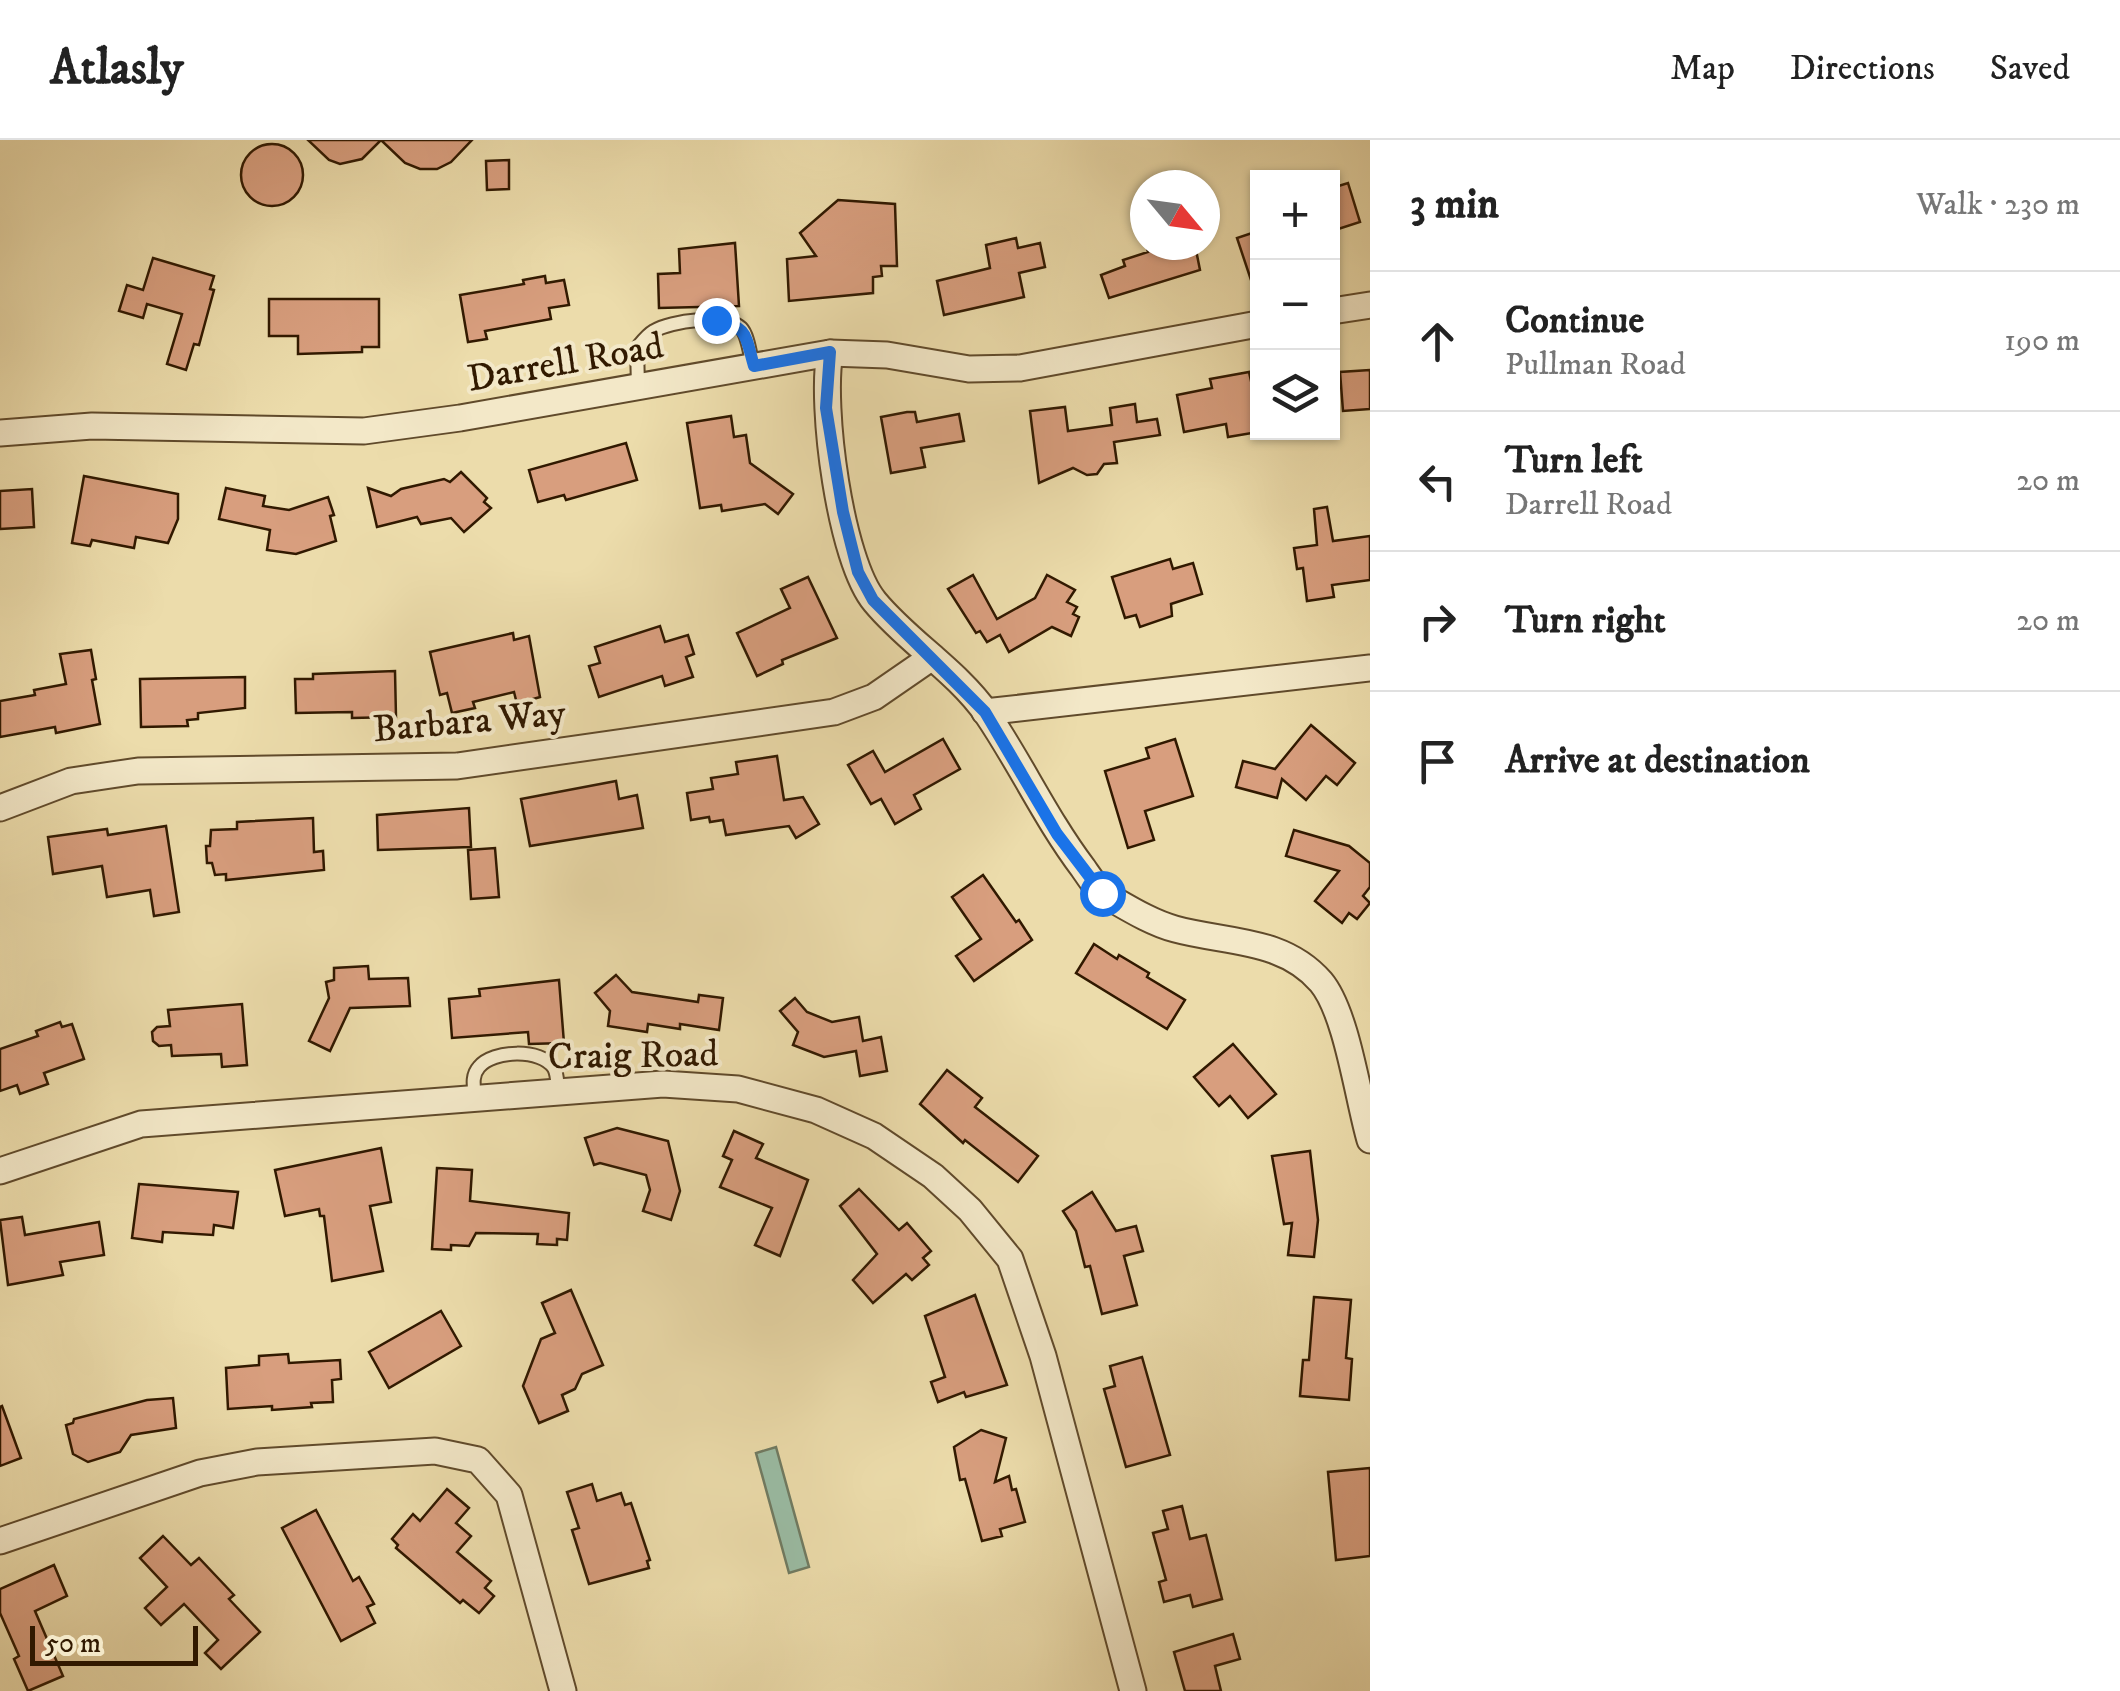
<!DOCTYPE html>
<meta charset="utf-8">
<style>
:root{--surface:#fff;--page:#f6f6f6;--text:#222;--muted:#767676;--line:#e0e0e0}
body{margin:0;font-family:"IM FELL DW Pica",serif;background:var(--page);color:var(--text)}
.controls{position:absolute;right:30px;top:30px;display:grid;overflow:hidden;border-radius:0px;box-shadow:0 2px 8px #0004}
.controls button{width:90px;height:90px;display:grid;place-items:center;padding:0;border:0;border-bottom:2px solid var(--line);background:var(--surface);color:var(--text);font:50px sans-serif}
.compass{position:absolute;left:1130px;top:30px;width:90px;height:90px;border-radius:50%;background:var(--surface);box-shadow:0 2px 8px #0004;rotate:119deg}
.scale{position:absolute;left:30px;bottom:25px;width:168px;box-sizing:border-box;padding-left:10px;border:5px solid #311900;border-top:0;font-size:28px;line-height:35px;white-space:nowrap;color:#311900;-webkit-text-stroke:8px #f3e8c8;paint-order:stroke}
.stop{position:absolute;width:30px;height:30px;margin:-22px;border:8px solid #1a73e8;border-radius:50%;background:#fff}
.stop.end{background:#1a73e8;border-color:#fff;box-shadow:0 2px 10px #0008}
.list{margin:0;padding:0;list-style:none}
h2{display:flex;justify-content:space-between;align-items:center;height:130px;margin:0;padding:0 40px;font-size:42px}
h2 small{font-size:32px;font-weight:400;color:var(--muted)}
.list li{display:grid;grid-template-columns:65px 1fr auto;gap:30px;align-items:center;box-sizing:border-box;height:140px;padding:0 40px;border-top:2px solid var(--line)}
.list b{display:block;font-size:38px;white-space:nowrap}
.list p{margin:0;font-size:32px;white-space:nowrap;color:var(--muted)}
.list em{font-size:32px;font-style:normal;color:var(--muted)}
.icon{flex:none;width:55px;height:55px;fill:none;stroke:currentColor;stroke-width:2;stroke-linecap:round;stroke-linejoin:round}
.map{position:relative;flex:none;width:1370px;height:1551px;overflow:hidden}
header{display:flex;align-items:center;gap:60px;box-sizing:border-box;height:140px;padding:0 50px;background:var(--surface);border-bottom:2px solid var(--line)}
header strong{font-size:48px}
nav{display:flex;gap:55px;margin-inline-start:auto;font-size:35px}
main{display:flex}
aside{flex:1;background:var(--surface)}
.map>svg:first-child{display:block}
</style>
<header>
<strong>Atlasly</strong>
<nav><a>Map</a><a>Directions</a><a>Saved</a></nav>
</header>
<main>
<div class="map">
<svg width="1370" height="1551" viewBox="0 0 1370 1551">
<rect width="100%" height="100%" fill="#ecdcab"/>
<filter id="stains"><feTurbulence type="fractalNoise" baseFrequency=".002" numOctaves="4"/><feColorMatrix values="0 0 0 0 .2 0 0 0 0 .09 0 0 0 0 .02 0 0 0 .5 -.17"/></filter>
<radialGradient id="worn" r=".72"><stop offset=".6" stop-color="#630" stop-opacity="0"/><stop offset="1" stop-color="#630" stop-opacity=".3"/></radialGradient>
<path fill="#9abca4" stroke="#707b62" stroke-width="2.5" d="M776 1307 809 1427 789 1433 756 1313Z"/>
<g fill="#d89e7e" stroke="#311900" stroke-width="2.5">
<path d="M308 0H472L451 22 437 29H420L405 23 381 0 362 19 340 24 329 20Z"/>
<circle cx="272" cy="35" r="31"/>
<path d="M509 20V49L487 50 486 21Z"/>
<path d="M1348 43 1360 82 1332 91V48Z"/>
<path d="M838 60 895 64 897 126H881L882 136 873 137V153L789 161 787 119 816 116 800 93Z"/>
<path d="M1258 91V149H1254L1237 98Z"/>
<path d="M1016 98 1018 108 1040 103 1045 127 1019 133 1024 157 944 175 937 141 990 128 986 105Z"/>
<path d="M735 103 739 166 659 168 658 134 680 133 679 109Z"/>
<path d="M1146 105H1195L1200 130 1109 158 1101 135 1125 126 1123 120 1148 112Z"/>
<path d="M153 118 214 136 210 149 214 150 199 205 194 204 186 230 167 224 182 174 147 164 143 178 119 171 127 145 143 150Z"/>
<path d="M545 136 546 143 564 140 569 165 549 168 551 179 485 191 487 199 468 202 460 155 524 144 523 140Z"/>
<path d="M269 159H379V207H362V212L298 214V196H269Z"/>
<path d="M1370 230V269L1343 271 1340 232Z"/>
<path d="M1249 232 1251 241 1258 239V292L1228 297 1226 284 1184 292 1177 255 1212 248 1210 239Z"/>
<path d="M1135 264 1137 282 1157 279 1160 295 1114 302 1117 323 1104 324 1097 334 1087 335 1073 328 1039 343 1030 271 1065 267 1068 291 1112 285 1110 268Z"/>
<path d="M907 272H915L917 282 959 274 964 301 921 308 925 327 891 333 881 277Z"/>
<path d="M731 276 734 297 746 295 750 323 793 354 778 374 765 364 722 371 721 365 700 368 687 283Z"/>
<path d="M626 303 637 340 566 360 564 355 538 362 529 330Z"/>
<path d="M461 332 487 358 484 362 491 368 464 392 451 378 421 384 417 377 377 387 368 348 391 356 401 349 444 339 450 342Z"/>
<path d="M84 336 178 354V379L168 403 136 397 134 408 92 400 90 406 72 403Z"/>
<path d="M226 348 265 356 263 366 289 370 328 357 334 375 330 376 336 401 296 414 267 410 270 390 219 379Z"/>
<path d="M32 349 34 387 0 389V351Z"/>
<path d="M1327 367 1333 401 1370 396V440L1332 445 1334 457 1307 461 1303 428 1297 429 1294 408 1317 405 1314 369Z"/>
<path d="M1170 419 1173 429 1193 423 1202 454 1171 464 1172 476 1140 487 1136 475 1125 478 1112 437Z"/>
<path d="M973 435 997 479 1035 458 1047 435 1075 450 1067 462 1077 467 1073 474 1079 477 1071 496 1052 487 1009 512 1000 495 987 502 980 491 976 493 948 449Z"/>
<path d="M808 437 837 498 782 520 783 524 757 536 737 493 790 468 781 449Z"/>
<path d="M660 486 665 502 688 495 694 514 686 517 693 537 665 546 662 536 599 557 589 526 600 523 595 507Z"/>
<path d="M513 493 514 500 529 496 540 557 523 562 516 560 514 552 473 562 475 568 452 573 447 553 440 555 430 512Z"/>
<path d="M91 510 96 539 92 540 100 584 56 593 55 587 0 597V561L35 555 34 550 66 544 60 514Z"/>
<path d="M395 531 396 577 352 578V572L296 573 295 539H313V534Z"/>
<path d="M245 537V568L198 573V579L187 580 188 586 141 587 140 539Z"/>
<path d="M1311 585 1355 623 1337 645 1326 636 1306 660 1282 639 1277 658 1236 647 1243 621 1275 629Z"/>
<path d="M943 599 960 629 914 655 921 669 895 684 881 659 871 664 848 625 873 611 885 632Z"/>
<path d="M1175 599 1193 656 1145 671 1154 700 1128 708 1105 631 1149 618 1146 608Z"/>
<path d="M777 616 784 660 803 657 819 684 796 698 789 686 726 695 723 680 710 682 709 677 691 680 687 653 713 649 711 638 738 634 736 622Z"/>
<path d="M616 641 619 659 637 655 643 688 530 706 521 659Z"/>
<path d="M469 668 471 707 378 710 377 675Z"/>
<path d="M313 678 314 712 323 711 324 730 226 740V734L215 735 212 723H207L206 706H210L211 690 237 689V682Z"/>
<path d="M166 686 179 772 154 776 150 750 107 757 102 726 53 734 48 697 107 689 108 695Z"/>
<path d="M1294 690 1349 706 1370 723V747L1363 756 1370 763 1357 779 1349 773 1342 783 1315 761 1339 731 1286 716Z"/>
<path d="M495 708 499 757 471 759 468 710Z"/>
<path d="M983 735 1016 782 1019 780 1032 800 974 841 956 816 981 799 952 757Z"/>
<path d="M1094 804 1117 819 1119 815 1149 833 1147 837 1185 860 1167 889 1076 833Z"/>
<path d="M368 826 369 839 408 838 410 866 350 868 330 911 309 901 329 858 326 842 334 840V828Z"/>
<path d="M616 835 632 852 698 862 699 855 723 858 719 890 680 884V889L648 884 647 892 608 886 610 871 595 853Z"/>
<path d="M559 840 564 903 529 904 528 892 452 898 449 859 480 856 479 849Z"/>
<path d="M795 858 807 872 832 882 859 877 863 901 881 897 887 931 860 936 856 911 824 917 793 905 798 892 780 871Z"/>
<path d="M242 864 247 925 222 927 221 914 172 916 171 905 159 906 153 901 152 892 157 887 170 886 168 870Z"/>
<path d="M60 882 62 887 72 884 84 919 44 933 48 944 20 954 17 945 0 951V909L38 896 36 891Z"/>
<path d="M1233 904 1276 954 1248 978 1230 956 1219 966 1194 937Z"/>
<path d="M947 930 982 958 975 967 1038 1016 1018 1042 965 1000 963 1003 920 964Z"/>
<path d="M617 988 668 1001 680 1051 671 1080 643 1071 650 1050 646 1035 600 1023 594 1025 585 998Z"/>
<path d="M734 991 763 1004 756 1018 808 1040 780 1116 755 1105 772 1068 720 1047 732 1020 723 1016Z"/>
<path d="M381 1008 391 1062 370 1066 383 1131 332 1141 324 1076H320L319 1069 285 1076 275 1030Z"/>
<path d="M1310 1011 1318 1080 1314 1117 1288 1115 1292 1083 1284 1084 1272 1016Z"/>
<path d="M437 1028 472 1030 470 1061 569 1073 567 1100 557 1099V1105L537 1104 538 1094 476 1093 469 1106 451 1105V1110L432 1109Z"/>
<path d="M139 1044 238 1052 233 1088 214 1085 213 1095 163 1092 162 1102 132 1098Z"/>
<path d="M859 1049 899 1090 907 1083 931 1111 923 1118 929 1125 912 1140 906 1134 873 1163 853 1140 877 1114 840 1066Z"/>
<path d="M1092 1052 1116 1091 1136 1086 1143 1111 1124 1116 1137 1165 1102 1174 1090 1126 1085 1127 1076 1091 1063 1071Z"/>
<path d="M22 1077 25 1095 99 1082 104 1115 60 1122 63 1135 8 1145 0 1080Z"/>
<path d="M571 1150 603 1225 582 1234 575 1249 562 1255 568 1271 539 1283 523 1246 541 1199 555 1193 542 1163Z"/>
<path d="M975 1155 1007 1245 966 1257 964 1252 938 1262 931 1242 945 1237 925 1176Z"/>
<path d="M1314 1157 1351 1160 1346 1218 1352 1219 1349 1260 1300 1256 1303 1220H1309Z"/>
<path d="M441 1171 461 1206 389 1248 369 1212Z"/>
<path d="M288 1214 289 1223 340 1220 341 1239 332 1240 333 1262 311 1263 312 1267 272 1270V1266L228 1269 226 1228 259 1225V1216Z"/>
<path d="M1142 1217 1170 1315 1126 1327 1104 1249 1115 1246 1110 1226Z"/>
<path d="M173 1258 176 1288 131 1295 120 1312 88 1322 73 1314 66 1285 73 1283 74 1279 147 1260Z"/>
<path d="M2 1266 21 1318 0 1326V1267Z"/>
<path d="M981 1290 1006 1298 995 1342 1009 1336 1012 1350 1016 1349 1025 1382 1000 1389 1002 1396 982 1401 965 1339 960 1340 954 1307Z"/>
<path d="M1370 1328V1416L1336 1420 1328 1332Z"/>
<path d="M592 1344 597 1361 621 1353 625 1365 631 1363 650 1420 647 1421 649 1428 589 1444 572 1390 579 1388 567 1352Z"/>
<path d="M447 1349 469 1368 456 1383 471 1396 457 1412 491 1441 485 1448 494 1456 479 1473 463 1460 460 1463 396 1408 398 1405 392 1399 413 1374 420 1381Z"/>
<path d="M1182 1366 1190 1399 1206 1395 1222 1459 1193 1467 1190 1455 1164 1462 1159 1442 1166 1440 1153 1393 1168 1389 1163 1371Z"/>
<path d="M316 1370 353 1441 359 1437 374 1464 367 1467 375 1483 341 1501 282 1388Z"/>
<path d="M163 1396 191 1425 199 1418 234 1455 229 1459 260 1492 221 1529 205 1513 218 1500 184 1464 161 1485 145 1468 167 1447 140 1418Z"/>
<path d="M54 1425 67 1456 35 1471 63 1536 28 1551 14 1519 19 1516 0 1473V1449Z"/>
<path d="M1233 1494 1240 1519 1215 1526 1221 1551H1185L1174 1512Z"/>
</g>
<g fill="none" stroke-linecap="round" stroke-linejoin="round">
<g stroke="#604a2b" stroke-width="16">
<g id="service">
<path d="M638 246 637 208C642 202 647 195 654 191 670 181 726 173 741 188 748 195 750 215 753 226"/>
<path d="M475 958C474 947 471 936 479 927 493 910 541 908 554 928 558 935 557 944 558 952"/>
</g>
</g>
<g stroke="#604a2b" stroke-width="29">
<g id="minor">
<path d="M1332 171 1370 165"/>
<path d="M830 213C820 265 840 421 875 462 908 502 957 531 987 574 1021 624 1046 679 1083 728 1090 738 1097 750 1107 756 1128 768 1152 783 1175 789 1226 803 1283 798 1321 842 1347 873 1358 959 1370 1000"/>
<path d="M0 293 92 286 364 291 460 278 830 213 887 215 969 229 1020 228 1258 184"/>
<path d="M985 572 1370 528"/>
<path d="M0 668 71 641 138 631 457 626 834 572 874 557 932 517"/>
<path d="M0 1031 141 984 663 944 738 949 816 970 874 996 933 1036 970 1070 1010 1119 1043 1216 1133 1551"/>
<path d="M0 1401 200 1333 257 1322 435 1311 478 1320 509 1355 563 1551"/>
</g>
</g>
<use href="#service" stroke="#f3e8c8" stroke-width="12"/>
<use href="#minor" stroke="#f3e8c8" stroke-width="25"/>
</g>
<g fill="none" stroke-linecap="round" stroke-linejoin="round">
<path stroke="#1a73e8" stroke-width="12" d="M716 180C749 187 745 196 754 226L830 212 826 268 843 372 858 432 873 460 985 572 1057 694 1102 753"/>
</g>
<g text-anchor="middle" stroke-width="8" stroke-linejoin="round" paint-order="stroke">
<g font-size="38" fill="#311900" stroke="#f3e8c8">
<text transform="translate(565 221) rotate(-10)" y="13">Darrell Road</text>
<text transform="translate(469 580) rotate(-5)" y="13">Barbara Way</text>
<text transform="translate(633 914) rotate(-1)" y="13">Craig Road</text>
</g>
</g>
<rect width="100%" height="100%" filter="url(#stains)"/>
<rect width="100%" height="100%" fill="url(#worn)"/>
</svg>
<div class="controls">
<button>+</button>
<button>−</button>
<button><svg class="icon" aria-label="layers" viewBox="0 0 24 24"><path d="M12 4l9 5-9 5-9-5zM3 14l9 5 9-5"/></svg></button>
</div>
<svg class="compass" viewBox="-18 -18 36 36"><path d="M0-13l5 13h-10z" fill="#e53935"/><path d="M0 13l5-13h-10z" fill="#767676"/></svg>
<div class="scale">50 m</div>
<div class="stop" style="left:1102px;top:753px"></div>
<div class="stop end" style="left:716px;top:180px"></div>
</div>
<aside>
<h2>3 min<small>Walk · 230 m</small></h2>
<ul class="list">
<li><svg class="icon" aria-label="ahead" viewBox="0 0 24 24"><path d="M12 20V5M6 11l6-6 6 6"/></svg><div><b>Continue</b><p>Pullman Road</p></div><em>190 m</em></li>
<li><svg class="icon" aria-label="left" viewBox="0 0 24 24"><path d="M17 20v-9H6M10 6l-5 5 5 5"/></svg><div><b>Turn left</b><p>Darrell Road</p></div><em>20 m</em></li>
<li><svg class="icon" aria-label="right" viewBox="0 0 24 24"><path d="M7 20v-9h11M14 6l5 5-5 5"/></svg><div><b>Turn right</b></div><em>20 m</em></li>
<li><svg class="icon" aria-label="arrive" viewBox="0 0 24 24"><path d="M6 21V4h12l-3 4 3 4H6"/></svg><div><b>Arrive at destination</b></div></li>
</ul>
</aside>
</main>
